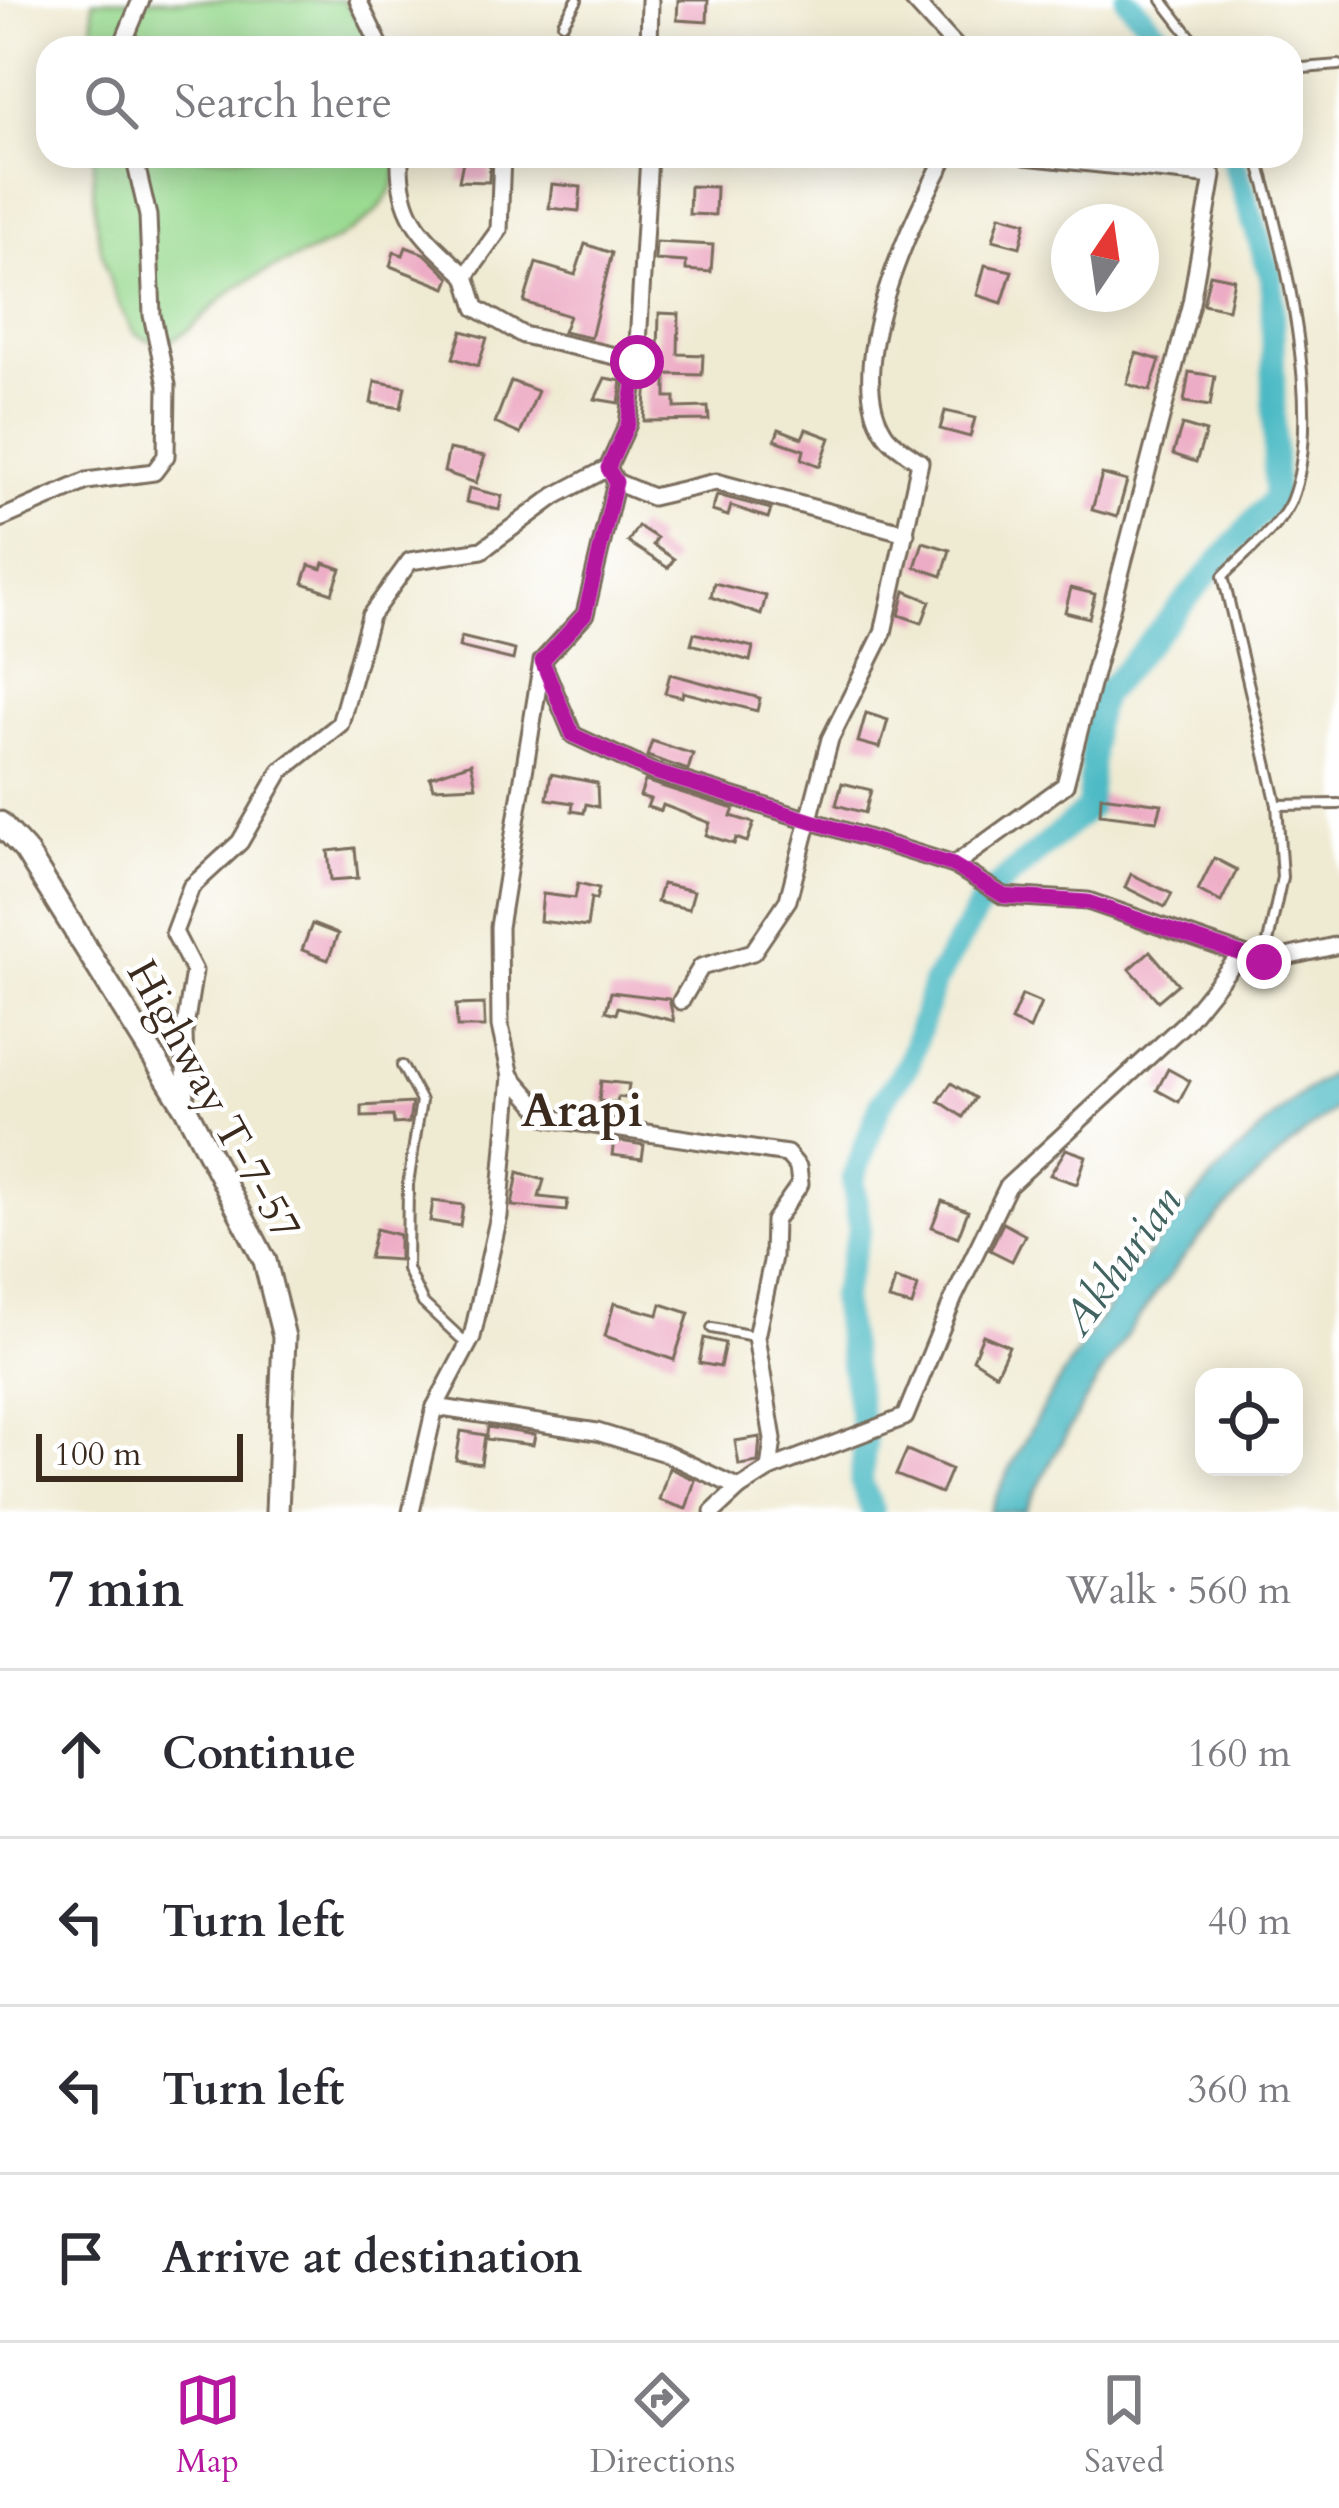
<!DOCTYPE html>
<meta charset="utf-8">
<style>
:root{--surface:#fff;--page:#f2f2f3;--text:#2b2b33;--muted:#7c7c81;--line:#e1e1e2;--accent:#b5179e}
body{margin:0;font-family:Cardo,serif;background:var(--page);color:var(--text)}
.controls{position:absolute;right:36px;bottom:36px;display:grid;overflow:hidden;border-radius:24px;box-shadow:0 6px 30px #0003}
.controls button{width:108px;height:108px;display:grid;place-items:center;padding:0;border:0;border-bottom:3px solid var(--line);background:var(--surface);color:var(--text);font:60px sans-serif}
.compass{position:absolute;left:1051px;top:204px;width:108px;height:108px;border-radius:50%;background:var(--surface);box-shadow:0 6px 30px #0003;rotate:13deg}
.scale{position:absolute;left:36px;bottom:30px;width:207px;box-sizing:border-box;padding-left:12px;border:6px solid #3b2a1e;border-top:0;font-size:33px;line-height:42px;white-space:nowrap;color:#3b2a1e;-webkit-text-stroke:9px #fff;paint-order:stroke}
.stop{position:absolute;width:36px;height:36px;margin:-27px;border:9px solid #b5179e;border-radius:50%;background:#fff}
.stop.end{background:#b5179e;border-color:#fff;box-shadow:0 3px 12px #0008}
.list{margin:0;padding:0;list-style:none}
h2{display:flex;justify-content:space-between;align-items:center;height:156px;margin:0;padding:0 48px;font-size:51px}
h2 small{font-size:39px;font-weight:400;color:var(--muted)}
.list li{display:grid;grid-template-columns:78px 1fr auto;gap:36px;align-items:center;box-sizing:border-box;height:168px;padding:0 48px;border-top:3px solid var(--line)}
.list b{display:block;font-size:45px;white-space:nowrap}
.list em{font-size:39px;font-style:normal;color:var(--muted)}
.icon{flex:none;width:66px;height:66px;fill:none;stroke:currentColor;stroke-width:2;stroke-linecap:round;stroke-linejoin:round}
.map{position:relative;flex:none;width:1339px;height:1512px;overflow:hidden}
.search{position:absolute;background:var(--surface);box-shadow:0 6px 30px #0003;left:36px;right:36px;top:36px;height:132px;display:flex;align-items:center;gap:30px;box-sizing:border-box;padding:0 42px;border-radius:36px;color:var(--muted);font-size:45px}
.sheet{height:828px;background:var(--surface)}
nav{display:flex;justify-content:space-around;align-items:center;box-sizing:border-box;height:168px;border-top:3px solid var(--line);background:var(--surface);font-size:33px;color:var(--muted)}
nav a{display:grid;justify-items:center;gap:6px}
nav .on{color:var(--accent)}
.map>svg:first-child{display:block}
</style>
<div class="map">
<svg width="1339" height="1512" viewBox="0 0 1339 1512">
<rect width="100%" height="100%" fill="#fff"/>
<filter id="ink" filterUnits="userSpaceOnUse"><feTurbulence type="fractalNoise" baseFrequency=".00833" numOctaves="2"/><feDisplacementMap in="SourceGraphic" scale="24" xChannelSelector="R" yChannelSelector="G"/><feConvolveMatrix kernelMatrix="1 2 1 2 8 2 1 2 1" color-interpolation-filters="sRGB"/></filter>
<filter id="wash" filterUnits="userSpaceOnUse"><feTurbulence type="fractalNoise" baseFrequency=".004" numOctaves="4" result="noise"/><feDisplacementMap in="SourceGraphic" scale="48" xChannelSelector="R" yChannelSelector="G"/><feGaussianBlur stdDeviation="2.7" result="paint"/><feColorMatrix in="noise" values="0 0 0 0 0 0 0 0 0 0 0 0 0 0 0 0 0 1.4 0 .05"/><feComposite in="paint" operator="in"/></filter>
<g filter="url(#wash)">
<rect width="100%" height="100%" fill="#efead2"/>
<g fill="#9ada91" stroke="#6a8258" stroke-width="3">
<path d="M93 0H343L379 48H93Z"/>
<path d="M94 156H399C399 235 295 252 242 284 211 303 196 333 160 345L135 334C103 283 90 215 94 156Z"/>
</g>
<path fill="#4cbac4" stroke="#447271" stroke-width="3" d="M1339 1067V1106C1199 1210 1102 1358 1025 1512H990C1054 1362 1203 1157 1339 1067Z"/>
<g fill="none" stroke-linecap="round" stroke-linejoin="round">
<g stroke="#4cbac4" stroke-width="24">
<path d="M1127 0 1171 48"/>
<path d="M873 1512 861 1481 865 1444 841 1299 860 1229 853 1180 880 1105 909 1063 934 983 985 897 1089 808 1093 727 1102 696 1275 497 1272 279 1232 156"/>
</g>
</g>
<g id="blocks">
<g fill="#edacc5">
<path d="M678 0H708L707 22 677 20Z"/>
<path d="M464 156 490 158 489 182 459 181Z"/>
<path d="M552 184 581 187 579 211 549 208Z"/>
<path d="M690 186 716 187 715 215 689 214Z"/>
<path d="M1000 215 1026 222 1020 247 993 240Z"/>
<path d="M656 242 713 245 711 272 686 270V262L655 260Z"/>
<path d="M585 244 612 253 591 338 563 332 569 316 524 302 536 263 575 275Z"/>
<path d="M406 247 425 254 450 278 446 288 390 266 394 252 403 255Z"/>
<path d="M985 265 1012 271 1002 303 977 295Z"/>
<path d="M1210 274 1234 279 1228 309 1203 304Z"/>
<path d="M659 313 679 314 678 354 703 355 702 375 666 374V397H675V408L708 407 709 420 644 421 649 354H658Z"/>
<path d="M462 331 487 338 478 366 453 358Z"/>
<path d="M1136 353 1160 360 1150 391 1127 384Z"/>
<path d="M1189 372 1215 376 1210 406 1184 402Z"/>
<path d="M605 378 622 381 619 403 595 399Z"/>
<path d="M375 381 405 387 401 408 371 403Z"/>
<path d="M511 381 538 391 520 434 495 423Z"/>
<path d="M945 411 975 418 970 437 940 429Z"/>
<path d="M1182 425 1206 432 1196 462 1173 454Z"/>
<path d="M779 429 802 438 806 429 830 438 820 466 802 459 804 450 775 440Z"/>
<path d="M449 449 485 456 476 483 444 472Z"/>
<path d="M1102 474 1127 481 1117 517 1092 510Z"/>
<path d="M469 488 502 496 499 510 466 502Z"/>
<path d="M717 495 771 509 768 518 731 506 728 516 712 511Z"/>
<path d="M638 526 657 538 653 545 674 559 668 568 628 542Z"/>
<path d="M923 542 950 550 942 576 915 567Z"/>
<path d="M324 563 341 569 332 593 303 583 309 565 322 569Z"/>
<path d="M714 583 766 596 761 615 711 597Z"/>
<path d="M1071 588 1095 594 1089 618 1065 612Z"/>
<path d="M905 591 930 601 922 623 899 615Z"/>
<path d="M694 633 753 647 750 661 691 644Z"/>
<path d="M461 637 515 650 513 660 459 647Z"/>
<path d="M670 674 760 698 757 711 683 692 682 697 665 693Z"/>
<path d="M866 713 888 720 880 748 858 742Z"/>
<path d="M652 741 693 754 688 770 647 756Z"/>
<path d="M471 763 476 786 433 788 430 777Z"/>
<path d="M551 774 597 783 598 807 586 804 584 813 572 811 573 803 547 799Z"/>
<path d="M645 781 734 809 731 816 754 823 747 842 736 838 734 844 706 835 710 823 663 805 661 811 647 807 650 799 640 796Z"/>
<path d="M842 783 871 790 865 813 836 805Z"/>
<path d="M1101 796 1162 804 1157 821 1100 814Z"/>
<path d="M355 848 358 878 331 880 328 851Z"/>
<path d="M1214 858 1237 870 1221 902 1198 890Z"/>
<path d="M1131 874 1172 894 1165 907 1125 887Z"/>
<path d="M578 883 599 888 596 900 591 898 587 927 540 921 543 894 575 898Z"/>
<path d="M662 884 694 891 689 909 657 902Z"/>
<path d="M312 924 338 934 328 960 302 950Z"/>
<path d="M1150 951 1178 984 1158 1001 1130 969Z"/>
<path d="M611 992 669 999 674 1021 618 1007 616 1014 606 1011Z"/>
<path d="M1022 995 1041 1003 1030 1029 1011 1021Z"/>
<path d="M484 1004 485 1027H457L456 1005Z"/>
<path d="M1168 1069 1190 1081 1179 1102 1157 1090Z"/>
<path d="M601 1081 629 1084 627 1098 618 1097 617 1103 599 1101Z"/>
<path d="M951 1083 975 1098 963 1117 939 1101Z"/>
<path d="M412 1103 409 1123 394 1124 393 1116 362 1117V1106Z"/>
<path d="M614 1140 644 1145 642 1159 612 1155Z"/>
<path d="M1066 1149 1086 1156 1077 1184 1050 1175Z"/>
<path d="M518 1172 544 1180 539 1197 568 1200 566 1211 512 1206Z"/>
<path d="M433 1201 463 1205 460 1226 430 1221Z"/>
<path d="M942 1201 968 1211 958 1237 932 1227Z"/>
<path d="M1003 1223 1025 1235 1012 1261 990 1250Z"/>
<path d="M376 1229 399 1235V1260L369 1258Z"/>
<path d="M895 1279 918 1286 912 1306 889 1300Z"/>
<path d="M614 1303 658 1315 661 1304 689 1313 674 1360 605 1336Z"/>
<path d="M983 1335 1009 1346 996 1374 973 1359Z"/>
<path d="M704 1338 725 1343 720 1367 699 1363Z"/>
<path d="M488 1427 535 1435 533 1445 486 1439Z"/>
<path d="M461 1431 485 1435 481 1464 456 1460Z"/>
<path d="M760 1437 758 1462 739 1465 735 1441Z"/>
<path d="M907 1450 951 1469 941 1493 896 1475Z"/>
<path d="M669 1468 695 1480 686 1509 659 1500Z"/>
</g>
</g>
</g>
<g filter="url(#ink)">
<use href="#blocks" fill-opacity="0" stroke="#7a6d5d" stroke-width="3"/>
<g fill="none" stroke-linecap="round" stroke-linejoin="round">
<g stroke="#7a6d5d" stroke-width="14">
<g id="lane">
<path d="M1162 0 1199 48"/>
<path d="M563 23 577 0"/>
<path d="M1291 69 1339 65"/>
<path d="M1257 156C1283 243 1326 415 1291 501 1280 527 1243 555 1223 576L1277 805"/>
<path d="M1264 961 1282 877 1277 805 1339 804"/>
<path d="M402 1066 421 1101 408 1184 407 1269 423 1303 467 1344"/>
<path d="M712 1328 754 1336"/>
</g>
</g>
<g stroke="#7a6d5d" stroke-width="21">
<g id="street">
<path d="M358 0 381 48"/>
<path d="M913 0 957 48"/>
<path d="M121 48 141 0"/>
<path d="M649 48 650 0"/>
<path d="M400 156C398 219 423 236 466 276"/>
<path d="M502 156 499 230 466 276 476 308 523 335 637 361"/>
<path d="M616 482 652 497 716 482 906 533"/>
<path d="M0 519 87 481 154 472 166 456 167 385 152 315 148 216 134 156"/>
<path d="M543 664 573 735 651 771 954 865 1004 896 1088 901 1264 962 1339 945"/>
<path d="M954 865 1065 785 1191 303 1213 176 1025 156"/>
<path d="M681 1001 701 967 753 952 788 900 830 739 883 633 920 462C908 453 891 444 884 432 841 366 913 218 946 156"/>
<path d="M511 1076 548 1118 787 1154 798 1167 800 1184 774 1221 773 1257 756 1337 773 1439 769 1469"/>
<path d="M186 1106 184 1033 194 971 174 932 191 887 240 842 281 771 340 724 370 616 410 561 482 550 555 496 608 468"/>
<path d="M435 1407 597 1432 665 1453 739 1488 769 1469 905 1417 954 1297 1008 1186 1185 1023 1241 954"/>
<path d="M411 1512 435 1407 472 1337 499 1216 511 1076 500 1026 499 927 542 661 585 614 616 482 608 468 628 424 637 361 649 156"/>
<path d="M713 1512 739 1488"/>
</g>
</g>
<g stroke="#7a6d5d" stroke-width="27">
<path id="secondary" d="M0 823 25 850 186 1109 265 1261 284 1337 277 1512"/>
</g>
<use href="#lane" stroke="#fff" stroke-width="8"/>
<use href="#street" stroke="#fff" stroke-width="15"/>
<use href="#secondary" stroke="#fff" stroke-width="21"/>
</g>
</g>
<g fill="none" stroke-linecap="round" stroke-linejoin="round" filter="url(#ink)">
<path stroke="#b5179e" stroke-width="15" d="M637 362 628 424 608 468 616 482 585 614 542 661 573 735 651 771 953 865 1004 896 1088 902 1264 962"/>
</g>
<g text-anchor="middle" stroke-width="9" stroke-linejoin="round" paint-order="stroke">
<g font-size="42" fill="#3b2a1e" stroke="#fff">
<text transform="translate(215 1099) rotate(61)" y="15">Highway T-7-57</text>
</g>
<g font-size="45" font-style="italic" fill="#426460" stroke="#fff">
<text transform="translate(1120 1260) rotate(-54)" y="16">Akhurian</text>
</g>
<g font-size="48" font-weight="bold" fill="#3b2a1e" stroke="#fff">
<text x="582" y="1126">Arapi</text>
</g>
</g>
</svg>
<div class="controls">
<button><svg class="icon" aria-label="locate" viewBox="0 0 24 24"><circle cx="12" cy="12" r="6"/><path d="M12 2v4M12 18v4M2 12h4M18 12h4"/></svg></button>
</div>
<svg class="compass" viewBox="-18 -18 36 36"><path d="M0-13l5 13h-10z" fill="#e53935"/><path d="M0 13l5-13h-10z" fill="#7c7c81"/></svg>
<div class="scale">100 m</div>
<div class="stop" style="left:637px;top:362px"></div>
<div class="stop end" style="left:1264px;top:962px"></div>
<div class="search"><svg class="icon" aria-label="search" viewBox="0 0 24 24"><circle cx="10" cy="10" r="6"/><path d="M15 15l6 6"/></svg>Search here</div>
</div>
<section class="sheet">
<h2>7 min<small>Walk · 560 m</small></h2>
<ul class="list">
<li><svg class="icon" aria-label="ahead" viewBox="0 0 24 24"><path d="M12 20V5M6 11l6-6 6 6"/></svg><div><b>Continue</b></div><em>160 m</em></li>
<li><svg class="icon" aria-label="left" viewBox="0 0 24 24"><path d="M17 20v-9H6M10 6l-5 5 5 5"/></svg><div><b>Turn left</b></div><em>40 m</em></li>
<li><svg class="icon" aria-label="left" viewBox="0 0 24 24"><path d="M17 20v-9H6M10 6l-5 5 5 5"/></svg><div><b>Turn left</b></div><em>360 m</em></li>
<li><svg class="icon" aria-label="arrive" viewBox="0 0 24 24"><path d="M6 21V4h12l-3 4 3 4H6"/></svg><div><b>Arrive at destination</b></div></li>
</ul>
</section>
<nav>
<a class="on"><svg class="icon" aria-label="map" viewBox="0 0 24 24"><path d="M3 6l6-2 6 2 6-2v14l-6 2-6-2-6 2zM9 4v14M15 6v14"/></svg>Map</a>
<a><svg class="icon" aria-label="directions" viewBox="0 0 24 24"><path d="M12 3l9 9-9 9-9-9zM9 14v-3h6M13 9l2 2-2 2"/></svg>Directions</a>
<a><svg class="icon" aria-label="saved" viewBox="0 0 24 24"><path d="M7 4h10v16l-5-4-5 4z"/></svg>Saved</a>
</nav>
